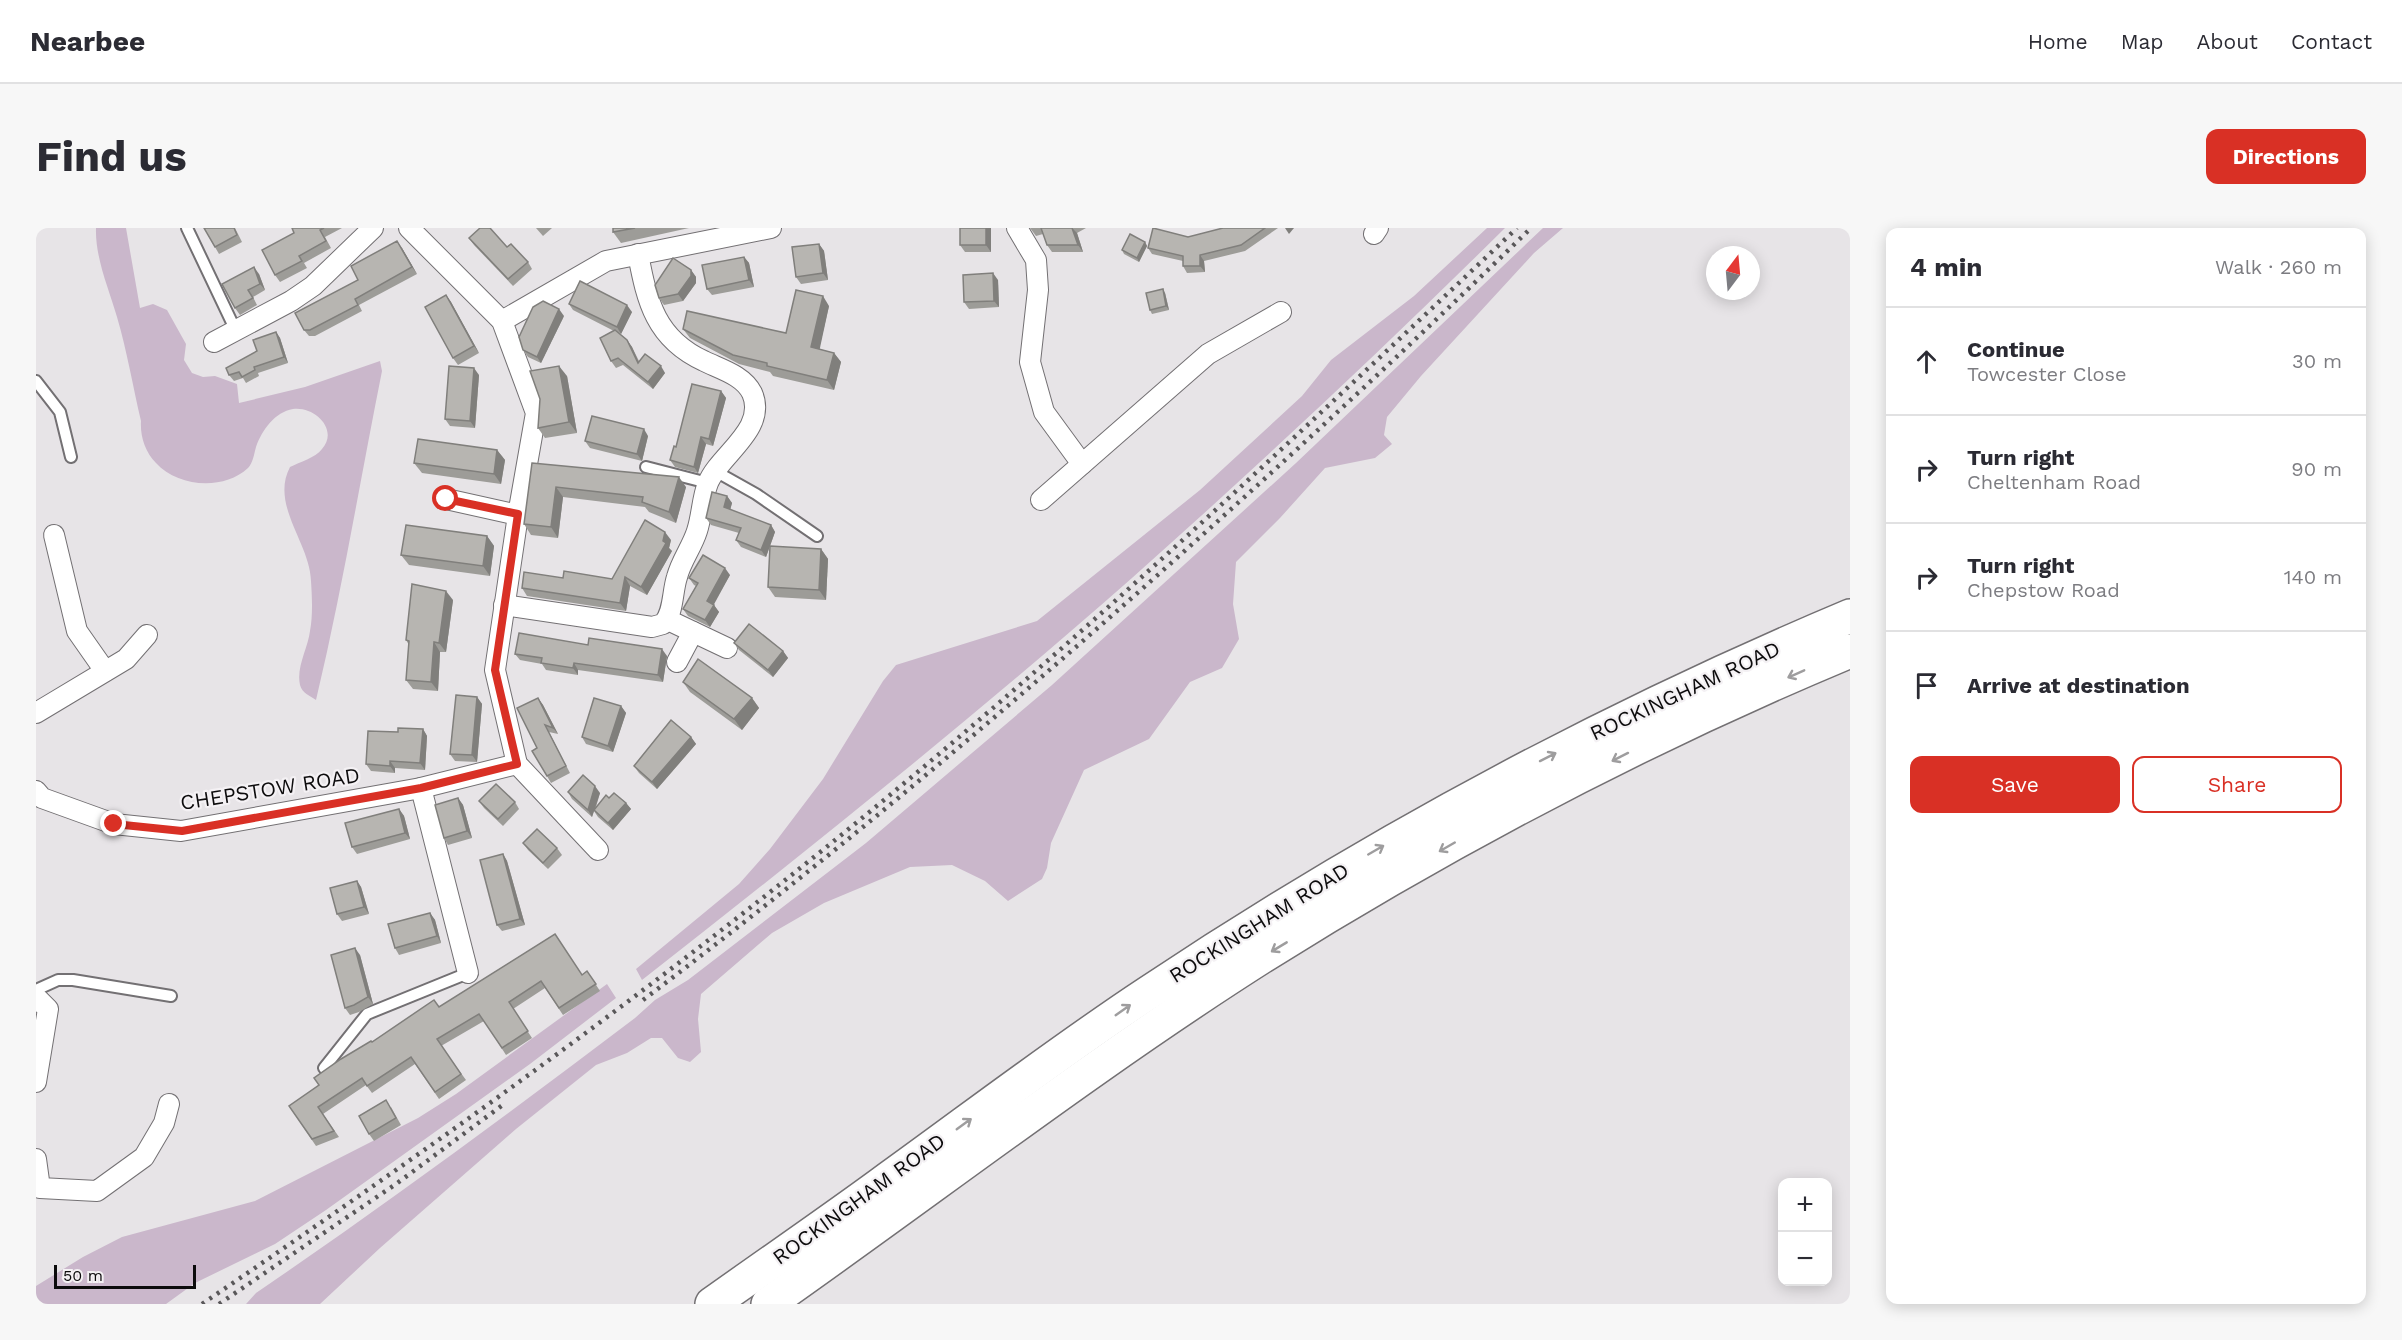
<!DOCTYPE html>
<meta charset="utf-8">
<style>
:root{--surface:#fff;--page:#f7f7f7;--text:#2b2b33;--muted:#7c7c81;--line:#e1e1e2;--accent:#d93025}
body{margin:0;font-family:"Work Sans",sans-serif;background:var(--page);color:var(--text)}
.controls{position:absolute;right:18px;bottom:18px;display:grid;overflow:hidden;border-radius:12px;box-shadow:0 3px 15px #0003}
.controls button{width:54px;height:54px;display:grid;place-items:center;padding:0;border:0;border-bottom:2px solid var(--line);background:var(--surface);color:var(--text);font:30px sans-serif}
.compass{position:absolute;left:1670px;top:18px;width:54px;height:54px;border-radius:50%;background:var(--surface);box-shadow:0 3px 15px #0003;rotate:16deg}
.scale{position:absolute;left:18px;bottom:15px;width:142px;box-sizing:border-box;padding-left:6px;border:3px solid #0c0b0c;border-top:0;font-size:16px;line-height:21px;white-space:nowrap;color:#0c0b0c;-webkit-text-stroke:4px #f4f1f4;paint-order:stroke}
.stop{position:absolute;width:18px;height:18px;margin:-14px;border:4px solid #d93025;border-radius:50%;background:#fff}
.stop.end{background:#d93025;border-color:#fff;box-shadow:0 2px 6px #0008}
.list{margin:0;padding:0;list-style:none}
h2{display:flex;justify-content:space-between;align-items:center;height:78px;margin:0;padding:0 24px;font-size:26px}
h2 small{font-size:20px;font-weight:400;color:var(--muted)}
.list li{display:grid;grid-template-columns:39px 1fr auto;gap:18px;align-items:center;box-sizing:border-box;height:108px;padding:0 24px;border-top:2px solid var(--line)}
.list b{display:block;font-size:22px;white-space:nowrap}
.list p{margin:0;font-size:20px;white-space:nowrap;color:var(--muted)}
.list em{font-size:20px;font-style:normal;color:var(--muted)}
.actions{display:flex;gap:12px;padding:18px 24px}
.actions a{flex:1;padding:14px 0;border:2px solid var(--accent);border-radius:12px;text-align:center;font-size:21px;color:var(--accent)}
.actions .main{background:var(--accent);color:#fff}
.icon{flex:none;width:33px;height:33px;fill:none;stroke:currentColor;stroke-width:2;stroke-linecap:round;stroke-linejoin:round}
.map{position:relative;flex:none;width:1814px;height:1076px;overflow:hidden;border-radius:12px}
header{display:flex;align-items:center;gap:36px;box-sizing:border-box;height:84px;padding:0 30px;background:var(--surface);border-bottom:2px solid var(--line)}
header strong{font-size:28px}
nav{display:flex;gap:33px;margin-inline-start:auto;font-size:21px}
.intro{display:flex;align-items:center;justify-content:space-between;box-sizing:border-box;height:144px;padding:0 36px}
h1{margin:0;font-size:42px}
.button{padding:15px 27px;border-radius:12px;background:var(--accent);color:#fff;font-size:21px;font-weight:700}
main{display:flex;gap:36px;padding:0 36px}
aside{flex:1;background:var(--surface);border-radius:12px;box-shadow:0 3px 15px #0003}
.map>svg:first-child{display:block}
</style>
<header>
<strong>Nearbee</strong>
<nav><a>Home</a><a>Map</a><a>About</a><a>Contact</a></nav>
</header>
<div class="intro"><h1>Find us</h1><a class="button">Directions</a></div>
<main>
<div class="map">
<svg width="1814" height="1076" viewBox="0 0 1814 1076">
<rect width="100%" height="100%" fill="#e7e4e7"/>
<g fill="#cab7cb">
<path d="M60 0H90L104 80 117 76 131 82 150 116 148 132 156 145 167 149 179 148 201 156 203 175 269 159 344 133 346 143C324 253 306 363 280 472 274 468 266 465 264 457 260 439 272 420 274 403 277 387 276 369 275 353 274 315 234 277 254 239 264 234 279 230 286 221 303 202 279 178 257 181 239 184 226 202 220 219 218 226 217 235 212 240 187 263 142 259 120 235 109 224 104 208 105 193 97 159 91 123 81 89 73 61 59 30 60 0Z"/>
<path d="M1451 0H1469C1348 120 1223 237 1096 350 937 490 772 622 606 752L600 741 703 656 734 621 787 551 847 453 860 437 1001 393 1164 262 1266 168 1295 132 1378 68Z"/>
<path d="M1507 0H1527L1498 25 1385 148 1351 189 1348 207 1356 216 1339 230 1289 240 1244 290 1200 334 1197 376 1203 411 1186 440 1154 454 1113 511 1048 542 1015 615 1011 640 1006 651 972 673 949 653 916 637 874 639 788 675 736 705 665 766 662 791 665 824 654 834 642 830 626 810H615L591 825 560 837 480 901 344 1020 284 1076H210L220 1065C349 977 475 884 599 790L619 772 652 752 830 615 1016 457 1260 235Z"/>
<path d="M571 756 580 770 494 836 290 982 239 1016 159 1055 130 1076H0V1058L47 1029 86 1009 219 973 382 890 420 866Z"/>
</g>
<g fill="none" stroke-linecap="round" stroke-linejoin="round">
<g stroke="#737073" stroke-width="14">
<g id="service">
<path d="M151 0 200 103"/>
<path d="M0 153 24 184 35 229"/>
<path d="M610 239 672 255"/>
<path d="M679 243 720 266 781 308"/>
<path d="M0 762 22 752H37L135 768"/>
<path d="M288 840 331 786 432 745"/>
</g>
</g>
<g stroke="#737073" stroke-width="22">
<g id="minor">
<path d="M373 0 466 93 500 185 482 287 459 442 481 536 562 622"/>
<path d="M981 0 1000 32 1002 62 994 134 1008 184 1046 236"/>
<path d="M1338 6 1342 0"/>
<path d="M466 93 570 33 735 0"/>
<path d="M178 114 255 73 277 58 337 0"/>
<path d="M410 271 482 287"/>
<path d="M1005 272 1172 126 1245 84"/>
<path d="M18 307 41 403 69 443"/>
<path d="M468 377 616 399 627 396C638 385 636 364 641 349 645 333 656 319 661 303 666 288 666 270 672 255 683 227 732 201 716 165 707 147 684 141 668 133 620 111 611 74 602 26"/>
<path d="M632 392 691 420"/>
<path d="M641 434 657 404"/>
<path d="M0 485 90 431 111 407"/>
<path d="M385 560 432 745"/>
<path d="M0 563 6 570 78 596 145 603 385 560 481 536"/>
<path d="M0 769 12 781 0 854"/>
<path d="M0 931 4 960 61 963 108 929 128 895 133 876"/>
</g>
</g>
<g stroke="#737073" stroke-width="36">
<g id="trunk">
<path d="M676 1076C732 1036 789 997 845 956 934 892 1021 825 1112 765 1334 617 1569 491 1814 388"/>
<path d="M732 1076C897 960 1057 836 1227 728 1414 611 1610 508 1814 423"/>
</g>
</g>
<use href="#service" stroke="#fff" stroke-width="10"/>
<use href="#minor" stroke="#fff" stroke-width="20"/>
<use href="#trunk" stroke="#fff" stroke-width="33"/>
<g stroke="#595759" stroke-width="4.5" stroke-dasharray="3 6" stroke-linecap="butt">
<path d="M607 772C811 618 1004 454 1193 283 1295 191 1396 97 1495 0"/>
<path d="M166 1076C406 913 643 743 866 557 1079 380 1280 190 1481 0"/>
<path d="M183 1076 360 956 468 876"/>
</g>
</g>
<g fill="#9d9c98">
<path d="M168 0H199L206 14 183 26Z"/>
<path d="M256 0H306L289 9 295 20 268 35 271 40 244 54 239 47 258 5Z"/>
<path d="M500 0H516L507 8Z"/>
<path d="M577 0H653L585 15 577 4Z"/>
<path d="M924 0H955V24H929L924 17Z"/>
<path d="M994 0H1050L1041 5 1047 24H1016L1011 17 1007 6 1000 8Z"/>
<path d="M1187 0H1242L1209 23 1168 33 1169 44 1151 45 1147 38V33L1116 26 1112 20Z"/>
<path d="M433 10 471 19 492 34 496 41 477 58 438 17Z"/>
<path d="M1109 14 1111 18 1103 34 1088 26 1086 22Z"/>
<path d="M783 16 788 23 792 52 765 56 760 49Z"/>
<path d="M366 20 381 46 323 77 326 83 279 108H273L268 102 322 52Z"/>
<path d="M708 29 713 35 718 59 676 67 671 61Z"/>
<path d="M655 42 660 49V55L647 73 628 77 623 70Z"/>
<path d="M223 46 229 62 217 69 221 77 204 87 199 80Z"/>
<path d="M962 52 963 79 933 81 928 74Z"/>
<path d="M1129 65 1133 82 1116 86 1114 82Z"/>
<path d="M410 67 415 74 443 125 422 137 417 130Z"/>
<path d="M533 76 596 84 585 106 582 104 591 112 596 119 603 133 629 145 617 161 587 137 580 140 575 133 578 103 537 82Z"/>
<path d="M793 78 783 121 798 125 805 134 798 162 737 148 734 144 703 136 654 110 647 101 750 105Z"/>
<path d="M528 88 505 135 492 129 487 122Z"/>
<path d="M240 104 244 110 252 135 222 145 223 148 210 155 207 150 198 153 193 147 221 123Z"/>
<path d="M443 147 439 200 414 198 409 191Z"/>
<path d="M531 148 541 205 509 210 502 200 504 171Z"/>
<path d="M685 163 690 170 677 218 670 216 662 245 639 239 634 232 640 219Z"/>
<path d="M612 208 606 233 554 220 549 213Z"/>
<path d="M461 222 469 232 465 256 386 245 378 235Z"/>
<path d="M496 235 650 259 640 295 613 284 609 279 527 269 522 310 495 307 488 296Z"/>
<path d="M691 268 696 275 694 282 735 297 739 304 730 329 705 319 700 312 703 305 675 297 670 290Z"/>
<path d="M451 308 458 318 454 348 373 337 365 327Z"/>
<path d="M635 312 633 320 636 323 611 367 594 358 590 383 491 368 486 360 527 350 576 351Z"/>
<path d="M785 321 792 331 790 372 739 369 732 359Z"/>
<path d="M694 347 677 376 683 384 674 399 652 388 647 381 660 358 658 357 653 350Z"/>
<path d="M417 372 410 424H404L402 463 377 461 370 452 373 417 370 412Z"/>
<path d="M698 415 747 423 752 430 737 449 703 422Z"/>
<path d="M552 417 631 428 627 454 542 442V447L510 442 506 436 484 432 479 426Z"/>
<path d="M647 454 716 470 723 480 706 502 654 464Z"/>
<path d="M441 469 446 476 441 534 419 533 414 526Z"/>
<path d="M502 470 507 477 522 506 513 504 534 545 515 555 511 548 501 520Z"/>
<path d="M585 478 590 485 577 524 550 516 546 509Z"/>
<path d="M387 501 391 508 389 542 359 540V545L335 543 330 536 362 504Z"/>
<path d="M655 509 660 516 621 561 603 545 598 538Z"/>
<path d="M532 564 564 565 560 579 573 570 590 575 595 581 577 602 562 589 558 583 556 589 536 571Z"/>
<path d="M422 570 427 577 436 610 412 617 408 610Z"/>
<path d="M443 573 479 574 483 581 467 598 448 580Z"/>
<path d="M363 581 368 588 374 611 321 626 316 619Z"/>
<path d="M487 615 521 620 526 627 512 641 492 622Z"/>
<path d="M467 626 471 633 489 697 466 703 461 697Z"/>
<path d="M321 653 325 659 333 686 306 693 301 686Z"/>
<path d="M394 685 399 692 405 715 363 727 359 720Z"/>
<path d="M519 706 546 747 551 743 564 763 527 787 509 760 477 781 496 810 470 827 448 793 405 818 430 852 403 871 379 836 336 865 330 857 287 886 303 909 280 918 253 878 283 857 336 814 403 779Z"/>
<path d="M324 727 337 776 323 784 314 787 309 780Z"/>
<path d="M355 879 365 897 338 913 333 906Z"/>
</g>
<g fill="#807f7c">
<path d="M950 0H955V24L950 17Z"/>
<path d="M1036 0 1041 5 1047 24 1042 17Z"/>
<path d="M1249 0H1258L1253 6Z"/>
<path d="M361 13 366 20 381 46 376 39Z"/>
<path d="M1109 14 1111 18 1103 34 1101 30Z"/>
<path d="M783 16 788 23 792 52 787 45Z"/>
<path d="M1164 27 1168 33 1169 44 1164 38Z"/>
<path d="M708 29 713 35 718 59 713 52Z"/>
<path d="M218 39 223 46 229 62 224 56Z"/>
<path d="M655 42 660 49V55L647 73 642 66Z"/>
<path d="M957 45 962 52 963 79 958 73Z"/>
<path d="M1127 61 1129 65 1133 82 1130 78Z"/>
<path d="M410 67 415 74 443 125 438 118Z"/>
<path d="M787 68 793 78 782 129 775 119Z"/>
<path d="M591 77 596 84 585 106 581 99Z"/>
<path d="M523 81 528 88 505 135 501 129Z"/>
<path d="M240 104 244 110 252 135 248 129Z"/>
<path d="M591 112 596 119 606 142 602 135Z"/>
<path d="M798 125 805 134 798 162 791 152Z"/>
<path d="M523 138 531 148 541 205 533 194Z"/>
<path d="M625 138 629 145 617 161 612 154Z"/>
<path d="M438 140 443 147 439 200 434 193Z"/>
<path d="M685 163 690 170 677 218 673 211Z"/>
<path d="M608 201 612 208 606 233 601 226Z"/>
<path d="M665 209 670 216 662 245 658 239Z"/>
<path d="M461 222 469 232 465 256 458 246Z"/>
<path d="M643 249 650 259 640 295 633 284Z"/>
<path d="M520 259 527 269 522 310 515 299Z"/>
<path d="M691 268 696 275 693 286 688 279Z"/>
<path d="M735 297 739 304 730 329 725 322Z"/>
<path d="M629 304 635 312 633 320 636 323 611 367 605 359 627 313Z"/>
<path d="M451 308 458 318 454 348 447 338Z"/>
<path d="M785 321 792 331 790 372 783 362Z"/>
<path d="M689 340 694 347 676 380 671 373Z"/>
<path d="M589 349 594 358 590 383 584 375Z"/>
<path d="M410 363 417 372 410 424 403 415Z"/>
<path d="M678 377 683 384 674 399 669 392Z"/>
<path d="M398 414 404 424 402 463 395 454Z"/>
<path d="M626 421 631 428 627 454 622 447Z"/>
<path d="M747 423 752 430 737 449 732 442Z"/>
<path d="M538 435 542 442V447L537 440Z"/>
<path d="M441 469 446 476 441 534 436 527Z"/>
<path d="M502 470 507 477 522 506 517 500Z"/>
<path d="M716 470 723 480 706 502 698 491Z"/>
<path d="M585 478 590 485 577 524 572 518Z"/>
<path d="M387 501 391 508 389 542 384 535Z"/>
<path d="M655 509 660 516 621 561 616 554Z"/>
<path d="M354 533 359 540V545L354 538Z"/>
<path d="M559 558 564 565 556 589 552 582Z"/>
<path d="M422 570 427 577 436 610 431 603Z"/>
<path d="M590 575 595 581 577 602 572 595Z"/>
<path d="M363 581 368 588 374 611 369 605Z"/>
<path d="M467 626 471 633 489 697 484 691Z"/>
<path d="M321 653 325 659 333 686 328 679Z"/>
<path d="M394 685 399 692 405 715 401 708Z"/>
<path d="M319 720 324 727 337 776 332 769Z"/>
</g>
<g fill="#b7b5b1" stroke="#807f7c" stroke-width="1.5">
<path d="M168 0H198L201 7 179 19Z"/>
<path d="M256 0H288L284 2 290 13 263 28 266 33 239 47 226 22 258 5Z"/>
<path d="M444 0H454L471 19 475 16 492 34 472 51 433 10Z"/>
<path d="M577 0H599L577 4Z"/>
<rect x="924" y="0" width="26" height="17"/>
<path d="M1005 0H1036L1042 17H1011Z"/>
<path d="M1117 0 1152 9 1187 0H1229L1205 17 1164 27V38H1147V28L1112 20Z"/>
<path d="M1094 6 1109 14 1101 30 1086 22Z"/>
<path d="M361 13 376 39 319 71 322 77 274 102H268L259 85 322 52 315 38Z"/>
<path d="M783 16 787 45 760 49 756 19Z"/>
<path d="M708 29 713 52 671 61 666 37Z"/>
<path d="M637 30 655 42V48L642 66 623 70 619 57Z"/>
<path d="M218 39 224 56 212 62 217 70 199 80 186 56Z"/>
<path d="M957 45 958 73 928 74 927 47Z"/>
<path d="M544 53 591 77 581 99 533 76Z"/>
<path d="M1127 61 1130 78 1114 82 1110 65Z"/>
<path d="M760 62 787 68 775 119 798 125 791 152 731 138V135L697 127 647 101 651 83 750 105Z"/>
<path d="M410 67 438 118 417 130 389 79Z"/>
<path d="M507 73 523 81 501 129 487 122 483 109 497 79Z"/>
<path d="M579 102 591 112 602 135 609 126 625 138 612 154 582 130 575 133 564 110Z"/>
<path d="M240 104 248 129 218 139 219 142 206 149 203 144 193 147 190 140 221 123 217 112Z"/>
<path d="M413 138 438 140 434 193 409 191Z"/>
<path d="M523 138 533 194 502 200 504 171 494 143Z"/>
<path d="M656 156 685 163 673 211 665 209 658 239 634 232 638 218 640 219Z"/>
<path d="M556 188 608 201 601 226 549 213Z"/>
<path d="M382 211 461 222 458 246 378 235Z"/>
<path d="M496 235 643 249 633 284 606 274 607 269 520 259 515 299 488 296Z"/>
<path d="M676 264 691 268 688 279 735 297 725 322 700 312 705 300 670 290Z"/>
<path d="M609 292 629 304 627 313 630 315 605 359 589 349 584 375 486 360 488 344 527 350 528 343 576 351Z"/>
<path d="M370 297 451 308 447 338 365 327Z"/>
<path d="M734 318 785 321 783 362 732 359Z"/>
<path d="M667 327 689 340 671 373 678 377 669 392 647 381 662 355 653 350Z"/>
<path d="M376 356 410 363 403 415 398 414 395 454 370 452 373 413 370 412Z"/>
<path d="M713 396 747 423 732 442 698 415Z"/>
<path d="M483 405 552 417 553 410 626 421 622 447 538 435 537 440 505 435 506 430 479 426Z"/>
<path d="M662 431 716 470 698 491 647 454Z"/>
<path d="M420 467 441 469 436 527 414 526Z"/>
<path d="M502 470 517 500 509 497 530 538 511 548 496 523 501 520 481 480Z"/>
<path d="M558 470 585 478 572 518 546 509Z"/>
<path d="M635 492 655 509 616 554 598 538Z"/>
<path d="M362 500 387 501 384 535 354 533V538L330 536 332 503 362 504Z"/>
<path d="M547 547 559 558 552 582 532 564Z"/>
<path d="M460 556 479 574 462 591 443 573Z"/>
<path d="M578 565 590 575 572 595 558 582 570 567 573 570Z"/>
<path d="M422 570 431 603 408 610 399 577Z"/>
<path d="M363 581 369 605 316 619 309 595Z"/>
<path d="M501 601 521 620 507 635 487 615Z"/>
<path d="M467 626 484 691 461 697 444 632Z"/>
<path d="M321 653 328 679 301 686 294 660Z"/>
<path d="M394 685 401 708 359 720 352 696Z"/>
<path d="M519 706 546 747 551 743 560 756 523 780 505 753 473 774 492 803 466 820 443 786 401 811 425 846 399 864 375 829 331 858 326 850 282 879 298 903 276 911 253 878 283 857 278 850 305 831 335 813 336 814 398 772 403 779Z"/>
<path d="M319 720 332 769 318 777 309 780 295 727Z"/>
<path d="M350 872 360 890 333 906 323 888Z"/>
</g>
<defs><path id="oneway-shaft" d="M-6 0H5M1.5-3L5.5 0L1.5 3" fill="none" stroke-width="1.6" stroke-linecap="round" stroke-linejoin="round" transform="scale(1.5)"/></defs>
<g stroke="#9e9d9e">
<use href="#oneway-shaft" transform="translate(1760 446) rotate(156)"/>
<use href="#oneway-shaft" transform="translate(1512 529) rotate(-27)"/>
<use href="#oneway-shaft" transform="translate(1584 529) rotate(153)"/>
<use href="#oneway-shaft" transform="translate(1411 619) rotate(150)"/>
<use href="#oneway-shaft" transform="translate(1340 622) rotate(-30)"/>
<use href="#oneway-shaft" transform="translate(1243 719) rotate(149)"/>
<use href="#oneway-shaft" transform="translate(1087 782) rotate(-35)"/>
<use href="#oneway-shaft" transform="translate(928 896) rotate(-36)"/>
</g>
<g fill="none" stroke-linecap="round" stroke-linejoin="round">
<path stroke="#d93025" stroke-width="8" d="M78 596 146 603 385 560 481 536 459 442 482 286 410 271"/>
</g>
<g text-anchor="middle" stroke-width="4.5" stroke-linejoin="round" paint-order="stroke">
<g font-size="21" fill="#0c0b0c" stroke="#f4f1f4">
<text transform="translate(1649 463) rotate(-25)" y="7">ROCKINGHAM ROAD</text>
<text transform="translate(234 561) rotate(-9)" y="7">CHEPSTOW ROAD</text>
<text transform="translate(1223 695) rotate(-32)" y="7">ROCKINGHAM ROAD</text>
<text transform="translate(823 971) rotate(-36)" y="7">ROCKINGHAM ROAD</text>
</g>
</g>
</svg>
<div class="controls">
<button>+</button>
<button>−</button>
</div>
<svg class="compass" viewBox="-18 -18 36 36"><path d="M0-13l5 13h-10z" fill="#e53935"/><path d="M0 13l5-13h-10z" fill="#7c7c81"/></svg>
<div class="scale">50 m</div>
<div class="stop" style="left:410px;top:271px"></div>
<div class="stop end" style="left:78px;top:596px"></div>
</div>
<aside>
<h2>4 min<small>Walk · 260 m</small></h2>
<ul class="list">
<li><svg class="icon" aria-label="ahead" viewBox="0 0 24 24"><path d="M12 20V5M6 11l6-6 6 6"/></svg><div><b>Continue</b><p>Towcester Close</p></div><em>30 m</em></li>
<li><svg class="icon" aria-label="right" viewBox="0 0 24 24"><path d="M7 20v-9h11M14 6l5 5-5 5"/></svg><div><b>Turn right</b><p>Cheltenham Road</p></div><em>90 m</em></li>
<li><svg class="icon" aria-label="right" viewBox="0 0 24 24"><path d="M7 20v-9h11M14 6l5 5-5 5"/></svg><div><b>Turn right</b><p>Chepstow Road</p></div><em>140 m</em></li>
<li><svg class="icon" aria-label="arrive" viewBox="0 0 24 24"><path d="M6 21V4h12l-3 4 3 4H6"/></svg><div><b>Arrive at destination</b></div></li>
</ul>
<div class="actions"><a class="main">Save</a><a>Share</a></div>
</aside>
</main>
